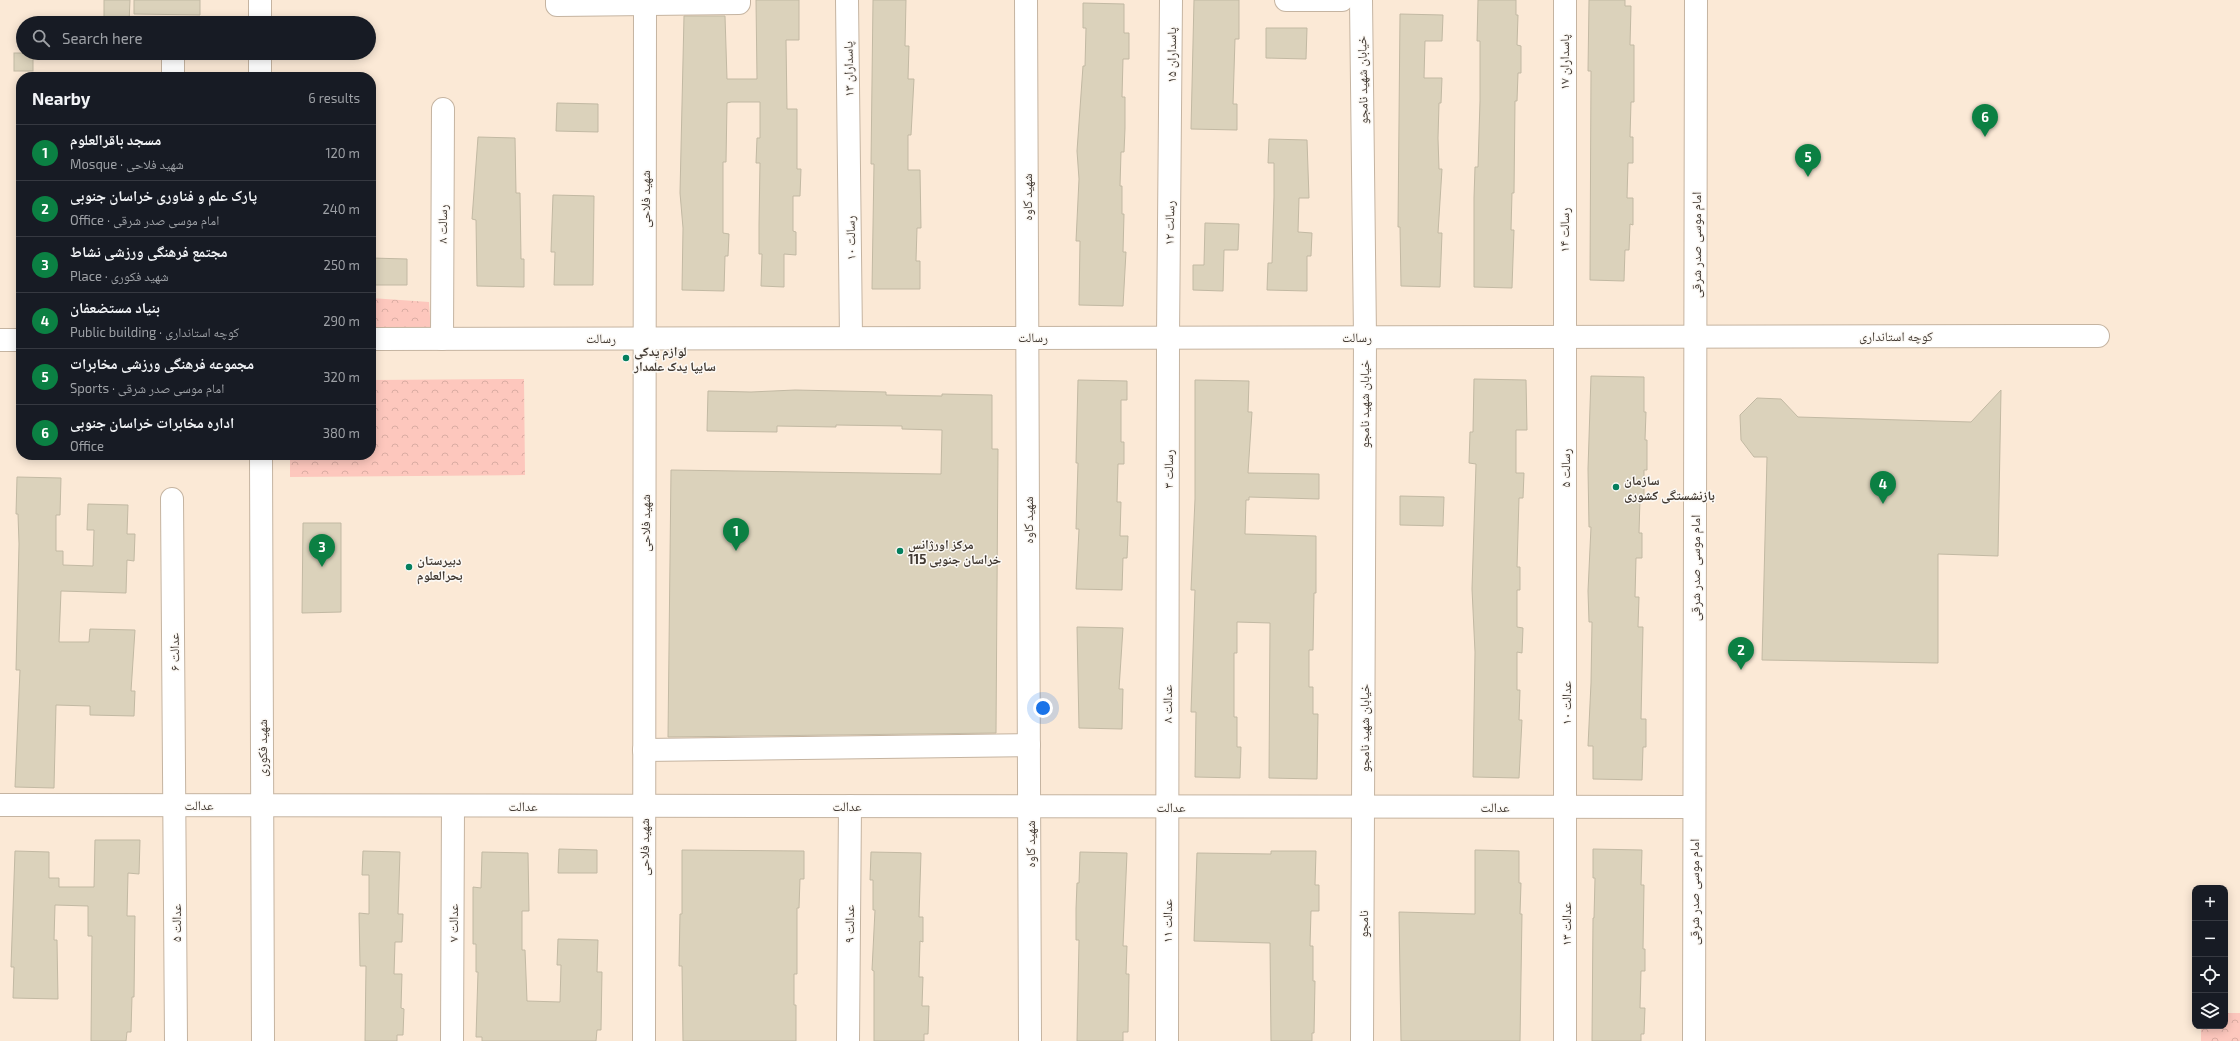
<!DOCTYPE html>
<meta charset="utf-8">
<style>
:root{--surface:#171b24;--page:#20242c;--text:#f1f3f6;--muted:#9ea1a6;--line:#363941;--accent:#0b8043}
body{margin:0;font-family:"Exo 2","Noto Naskh Arabic",sans-serif;background:var(--page);color:var(--text)}
.controls{position:absolute;right:12px;bottom:12px;display:grid;overflow:hidden;border-radius:8px;box-shadow:0 2px 10px #0003}
.controls button{width:36px;height:36px;display:grid;place-items:center;padding:0;border:0;border-bottom:1px solid var(--line);background:var(--surface);color:var(--text);font:20px sans-serif}
.you{position:absolute;left:1043px;top:708px;width:14px;height:14px;margin:-10px;border:3px solid #fff;border-radius:50%;background:#1a73e8;box-shadow:0 0 0 6px #1a73e833}
.badge{display:grid;place-items:center;width:26px;height:26px;border-radius:50%;background:var(--accent);color:#fff;font-size:13px;font-weight:700}
.pin{position:absolute;translate:-50% -33px;filter:drop-shadow(0 1px 2px #0008)}
.pin::after{content:'';position:absolute;top:21px;width:14px;height:12px;background:inherit;clip-path:polygon(0 0,100% 0,50% 100%)}
.list{margin:0;padding:0;list-style:none}
h2{display:flex;justify-content:space-between;align-items:center;height:52px;margin:0;padding:0 16px;font-size:17px}
h2 small{font-size:13px;font-weight:400;color:var(--muted)}
.list li{display:grid;grid-template-columns:26px 1fr auto;gap:12px;align-items:center;box-sizing:border-box;height:56px;padding:0 16px;border-top:1px solid var(--line)}
.list b{display:block;font-size:15px;white-space:nowrap}
.list p{margin:0;font-size:13px;white-space:nowrap;color:var(--muted)}
.list em{font-size:13px;font-style:normal;color:var(--muted)}
.icon{flex:none;width:22px;height:22px;fill:none;stroke:currentColor;stroke-width:2;stroke-linecap:round;stroke-linejoin:round}
.map{position:relative;flex:none;width:2240px;height:1041px;overflow:hidden}
.search{position:absolute;background:var(--surface);box-shadow:0 2px 10px #0003;left:16px;top:16px;width:360px;height:44px;display:flex;align-items:center;gap:10px;box-sizing:border-box;padding:0 14px;border-radius:22px;color:var(--muted);font-size:15px}
.panel{position:absolute;background:var(--surface);box-shadow:0 2px 10px #0003;left:16px;top:72px;width:360px;height:388px;border-radius:16px}
.map>svg:first-child{display:block}
</style>
<div class="map">
<svg width="2240" height="1041" viewBox="0 0 2240 1041">
<defs>
<pattern id="park-crowns" width="20" height="18" patternUnits="userSpaceOnUse"><rect width="20" height="18" fill="#fdc7bd"/><path d="M2 6a3 3 0 1 1 6 0M12 15a3 3 0 1 1 6 0" fill="none" stroke="#daaca3"/></pattern>
</defs>
<rect width="100%" height="100%" fill="#fbe9d6"/>
<g fill="url(#park-crowns)">
<path d="M371 298 429 302 431 332 371 331Z"/>
<path d="M524 379 525 475 290 477V455H371V380Z"/>
<path d="M2225 1013H2240V1041H2201V1026H2225Z"/>
</g>
<g fill="#dbd2bb" stroke="#c2b9a3">
<path d="M104 0H130L129 23H104Z"/>
<path d="M134 0H200V15L134 14Z"/>
<path d="M756 0H799V40H786L787 109H797V169H801L800 196H793V231L796 232V255L784 254V287L761 286 762 254H759V225L760 163H756L757 138H760V102H731L727 103 726 162H723V233L729 234 728 256H725L724 291 682 290 683 228 680 193 684 16H725L727 79H757Z"/>
<path d="M873 0H906L905 46H909L908 79H914L911 135H908V170H920L921 228H917L916 261H920V289H872L874 164H871Z"/>
<path d="M1194 0H1239V39H1235L1233 104H1237V130L1191 129Z"/>
<path d="M1478 0H1516V15H1518L1517 45 1521 46V73H1518L1517 101H1515L1514 193H1512L1511 230H1514L1512 288 1474 287V198L1475 167H1478L1480 101V41H1477Z"/>
<path d="M1589 0H1625V6H1631L1630 45H1634V102H1631L1630 137H1633V163H1628L1627 198H1633V225L1630 224 1629 250H1625L1624 281 1590 280 1591 71H1588Z"/>
<path d="M1083 3 1124 4V33H1129V59H1123L1122 97H1125V128L1124 152H1121L1120 186H1122V214H1124L1123 252H1126L1123 306 1079 305 1080 241H1076L1079 179 1077 151 1083 66H1085L1086 28H1083Z"/>
<path d="M1400 14 1443 15 1442 41H1425L1424 78H1442L1441 103H1439L1438 138 1439 169H1442L1438 233H1442L1440 287 1401 286 1400 227H1398Z"/>
<path d="M1266 28H1307L1306 59 1266 58Z"/>
<rect x="14" y="53" width="19" height="18"/>
<path d="M557 103 598 104V132L556 131Z"/>
<path d="M478 137 515 138 516 193H520L521 259H524V287L477 286 476 220 472 219Z"/>
<path d="M1269 139 1307 140 1309 198H1299L1298 232 1312 233 1311 256H1307V291L1267 290 1268 263H1272L1274 197V163H1268Z"/>
<path d="M553 195 594 196 593 285H554L555 252H551Z"/>
<path d="M1205 223 1239 224 1238 250H1224L1223 291 1193 290V265H1204Z"/>
<path d="M371 258 407 259V285H371Z"/>
<path d="M1591 376 1644 377V412H1646L1645 440H1647V470H1644V499H1640L1639 533H1642V558H1636L1635 597H1639L1638 627H1643L1641 719H1646V747H1643L1642 780 1593 779V746H1588L1591 683 1592 622H1589L1588 591 1591 527H1589L1588 469Z"/>
<path d="M1474 379 1526 380 1527 430H1516V473H1524L1523 498H1519L1517 567H1520V590H1517V627L1523 628 1522 653 1517 652V690H1520L1519 720H1522L1519 778 1473 777 1475 652 1472 589 1476 464 1469 463 1470 432H1473Z"/>
<path d="M1078 380 1127 381V400H1121V442H1124V464H1118L1117 502H1121L1120 536H1128L1127 558H1123L1122 590 1076 589 1079 529H1076L1078 463H1076Z"/>
<path d="M1195 380 1249 381 1248 412H1252L1248 473 1319 474V499L1249 497V500H1246L1245 534 1316 536V593H1314L1313 650H1309V687H1313V714H1318L1317 779 1269 778 1270 623 1237 622V653H1234V717H1237V747H1241L1240 778 1195 777 1196 712H1191L1195 590H1191L1195 499Z"/>
<path d="M795 390 886 392V395L942 396V394L992 395V449H998L996 733 668 737 671 470 941 474 942 430 902 429V426L836 425V427L777 426V432L707 431 708 391 751 392Z"/>
<path d="M2001 390 1998 556 1938 554V663L1762 660 1767 457H1754L1741 440 1740 415 1757 398 1781 399 1798 417 1971 422Z"/>
<path d="M17 477 61 478 60 515H56V551H63V565L93 566 94 530H87L88 504 128 505 127 534H135L134 561 127 560 126 593 61 591 59 642H89L90 629 135 630 131 691H135L134 716 90 715V706L56 705 54 788 15 787 20 670H16L19 544 18 514H16Z"/>
<path d="M1400 496 1444 497 1443 526 1400 525Z"/>
<path d="M303 523H341V612L302 613Z"/>
<path d="M1077 627 1123 628 1119 689H1123L1122 729 1079 728Z"/>
<path d="M95 840H140L139 874 128 873 127 916H135L134 997H132L131 1032H127L126 1041H91L92 936H88V906L55 905 54 940H57L58 999 13 998 14 967H11L15 851 49 852V878H59V887H94Z"/>
<path d="M559 849 597 850V873H558Z"/>
<path d="M1593 849 1642 850 1641 885H1644L1643 949H1645V971H1641L1640 1008H1645L1644 1034H1641V1041H1592L1593 918H1594L1595 878H1593Z"/>
<path d="M682 850 804 851V879H800L799 908H797V974H794V1005H796V1041H683L682 966H679L680 914H682Z"/>
<path d="M1475 850 1519 851V883H1521L1520 914H1522L1520 1041H1401L1399 912 1475 914Z"/>
<path d="M363 851 400 852 398 914H403L402 942H395L394 974H402L401 1008 404 1009 403 1035H397V1041H365L366 966H360L359 913 369 914V875H362Z"/>
<path d="M1271 851H1316L1315 885H1319V911H1311L1310 946H1313V981H1315L1314 1033H1312V1041H1271L1270 943 1194 941 1197 853 1271 854Z"/>
<path d="M482 852 528 853 529 911H522V950H525L527 1001 560 1002 561 965H557L558 939 598 940 597 972H602L601 1030H597L596 1041H482V1037H476L478 972H476V944H473V887L481 888Z"/>
<path d="M871 852 921 853 919 917H923V942L920 941 919 977H923L922 1006H929L928 1034H924V1041H874V971L872 970 875 910H873V880H870Z"/>
<path d="M1080 852 1127 853 1123 946H1127L1126 974H1129L1128 1032H1123V1041H1077L1079 940H1076V909L1077 883H1079Z"/>
</g>
<g fill="none" stroke-linecap="round" stroke-linejoin="round">
<g stroke="#c5b4a1" stroke-width="24">
<g id="minor">
<path d="M260 0V23"/>
<path d="M557 0V5L739 3V0"/>
<path d="M847 0 851 338"/>
<path d="M1026 0 1030 1041"/>
<path d="M1286 0H1342"/>
<path d="M1361 0 1365 337 1362 1041"/>
<path d="M1565 0V1041"/>
<path d="M173 53V77"/>
<path d="M260 53V77"/>
<path d="M371 339 2098 336"/>
<path d="M442 339 443 109"/>
<path d="M0 340H21"/>
<path d="M261 455 263 1041"/>
<path d="M172 499 176 1041"/>
<path d="M644 750 1029 745"/>
<path d="M0 805 1694 807"/>
<path d="M452 1041 453 806"/>
<path d="M644 1041 645 4"/>
<path d="M848 1041 850 806"/>
<path d="M1167 1041 1168 337 1171 0"/>
<path d="M1694 1041 1696 0"/>
</g>
</g>
<use href="#minor" stroke="#fff" stroke-width="22"/>
</g>
<g fill="#057f5e" stroke="#fcf9f5" stroke-width="1.5">
<circle cx="626" cy="358" r="4"/>
<circle cx="1616" cy="487" r="4"/>
<circle cx="900" cy="551" r="4"/>
<circle cx="409" cy="567" r="4"/>
</g>
<g text-anchor="middle" stroke-width="3" stroke-linejoin="round" paint-order="stroke">
<g font-size="13" fill="#423a33" stroke="#fcf9f5">
<text transform="translate(1171 55) rotate(-90)" y="5">پاسداران ۱۵</text>
<text transform="translate(1564 62) rotate(-90)" y="5">پاسداران ۱۷</text>
<text transform="translate(848 69) rotate(-91)" y="5">پاسداران ۱۳</text>
<text transform="translate(1362 80) rotate(-91)" y="5">خیابان شهید نامجو</text>
<text transform="translate(1027 197) rotate(-90)" y="5">شهید کاوه</text>
<text transform="translate(645 199) rotate(-90)" y="5">شهید فلاحی</text>
<text transform="translate(1169 223) rotate(-89)" y="5">رسالت ۱۲</text>
<text transform="translate(442 224) rotate(-90)" y="5">رسالت ۸</text>
<text transform="translate(1564 230) rotate(-90)" y="5">رسالت ۱۴</text>
<text transform="translate(850 238) rotate(-91)" y="5">رسالت ۱۰</text>
<text transform="translate(1696 245) rotate(-90)" y="5">امام موسی صدر شرقی</text>
<text x="1896" y="341">کوچه استانداری</text>
<text x="1033" y="342">رسالت</text>
<text x="1357" y="342">رسالت</text>
<text x="601" y="343">رسالت</text>
<text transform="translate(1364 404) rotate(-90)" y="5">خیابان شهید نامجو</text>
<text transform="translate(1565 468) rotate(-90)" y="5">رسالت ۵</text>
<text transform="translate(1168 469) rotate(-90)" y="5">رسالت ۳</text>
<text transform="translate(1028 520) rotate(-90)" y="5">شهید کاوه</text>
<text transform="translate(645 523) rotate(-90)" y="5">شهید فلاحی</text>
<text transform="translate(1695 568) rotate(-90)" y="5">امام موسی صدر شرقی</text>
<text transform="translate(174 652) rotate(-91)" y="5">عدالت ۶</text>
<text transform="translate(1566 703) rotate(-90)" y="5">عدالت ۱۰</text>
<text transform="translate(1167 704) rotate(-90)" y="5">عدالت ۸</text>
<text transform="translate(1364 728) rotate(-90)" y="5">خیابان شهید نامجو</text>
<text transform="translate(262 748) rotate(-90)" y="5">شهید فکوری</text>
<text x="199" y="810">عدالت</text>
<text x="523" y="811">عدالت</text>
<text x="847" y="811">عدالت</text>
<text x="1171" y="812">عدالت</text>
<text x="1495" y="812">عدالت</text>
<text transform="translate(1030 844) rotate(-90)" y="5">شهید کاوه</text>
<text transform="translate(644 847) rotate(-90)" y="5">شهید فلاحی</text>
<text transform="translate(1694 892) rotate(-90)" y="5">امام موسی صدر شرقی</text>
<text transform="translate(1167 921) rotate(-90)" y="5">عدالت ۱۱</text>
<text transform="translate(176 923) rotate(-90)" y="5">عدالت ۵</text>
<text transform="translate(453 923) rotate(-90)" y="5">عدالت ۷</text>
<text transform="translate(849 924) rotate(-90)" y="5">عدالت ۹</text>
<text transform="translate(1363 924) rotate(-90)" y="5">نامجو</text>
<text transform="translate(1566 924) rotate(-90)" y="5">عدالت ۱۳</text>
</g>
<g font-size="13" font-weight="bold" fill="#423a33" stroke="#fcf9f5" text-anchor="start">
<text x="634" y="356">لوازم یدکی<tspan x="634" dy="15">سایپا یدک علمدار</tspan></text>
<text x="1624" y="485">سازمان<tspan x="1624" dy="15">بازنشستگی کشوری</tspan></text>
<text x="908" y="549">مرکز اورژانس<tspan x="908" dy="15">115 خراسان جنوبی</tspan></text>
<text x="417" y="565">دبیرستان<tspan x="417" dy="15">بحرالعلوم</tspan></text>
</g>
</g>
</svg>
<div class="controls">
<button>+</button>
<button>−</button>
<button><svg class="icon" aria-label="locate" viewBox="0 0 24 24"><circle cx="12" cy="12" r="6"/><path d="M12 2v4M12 18v4M2 12h4M18 12h4"/></svg></button>
<button><svg class="icon" aria-label="layers" viewBox="0 0 24 24"><path d="M12 4l9 5-9 5-9-5zM3 14l9 5 9-5"/></svg></button>
</div>
<div class="you"></div>
<div class="pin badge" style="left:736px;top:551px">1</div>
<div class="pin badge" style="left:1741px;top:670px">2</div>
<div class="pin badge" style="left:322px;top:567px">3</div>
<div class="pin badge" style="left:1883px;top:504px">4</div>
<div class="pin badge" style="left:1808px;top:177px">5</div>
<div class="pin badge" style="left:1985px;top:137px">6</div>
<div class="search"><svg class="icon" aria-label="search" viewBox="0 0 24 24"><circle cx="10" cy="10" r="6"/><path d="M15 15l6 6"/></svg>Search here</div>
<section class="panel">
<h2>Nearby<small>6 results</small></h2>
<ul class="list">
<li><span class="badge">1</span><div><b>مسجد باقرالعلوم</b><p>Mosque · شهید فلاحی</p></div><em>120 m</em></li>
<li><span class="badge">2</span><div><b>پارک علم و فناوری خراسان جنوبی</b><p>Office · امام موسی صدر شرقی</p></div><em>240 m</em></li>
<li><span class="badge">3</span><div><b>مجتمع فرهنگی ورزشی نشاط</b><p>Place · شهید فکوری</p></div><em>250 m</em></li>
<li><span class="badge">4</span><div><b>بنیاد مستضعفان</b><p>Public building · کوچه استانداری</p></div><em>290 m</em></li>
<li><span class="badge">5</span><div><b>مجموعه فرهنگی ورزشی مخابرات</b><p>Sports · امام موسی صدر شرقی</p></div><em>320 m</em></li>
<li><span class="badge">6</span><div><b>اداره مخابرات خراسان جنوبی</b><p>Office</p></div><em>380 m</em></li>
</ul>
</section>
</div>
